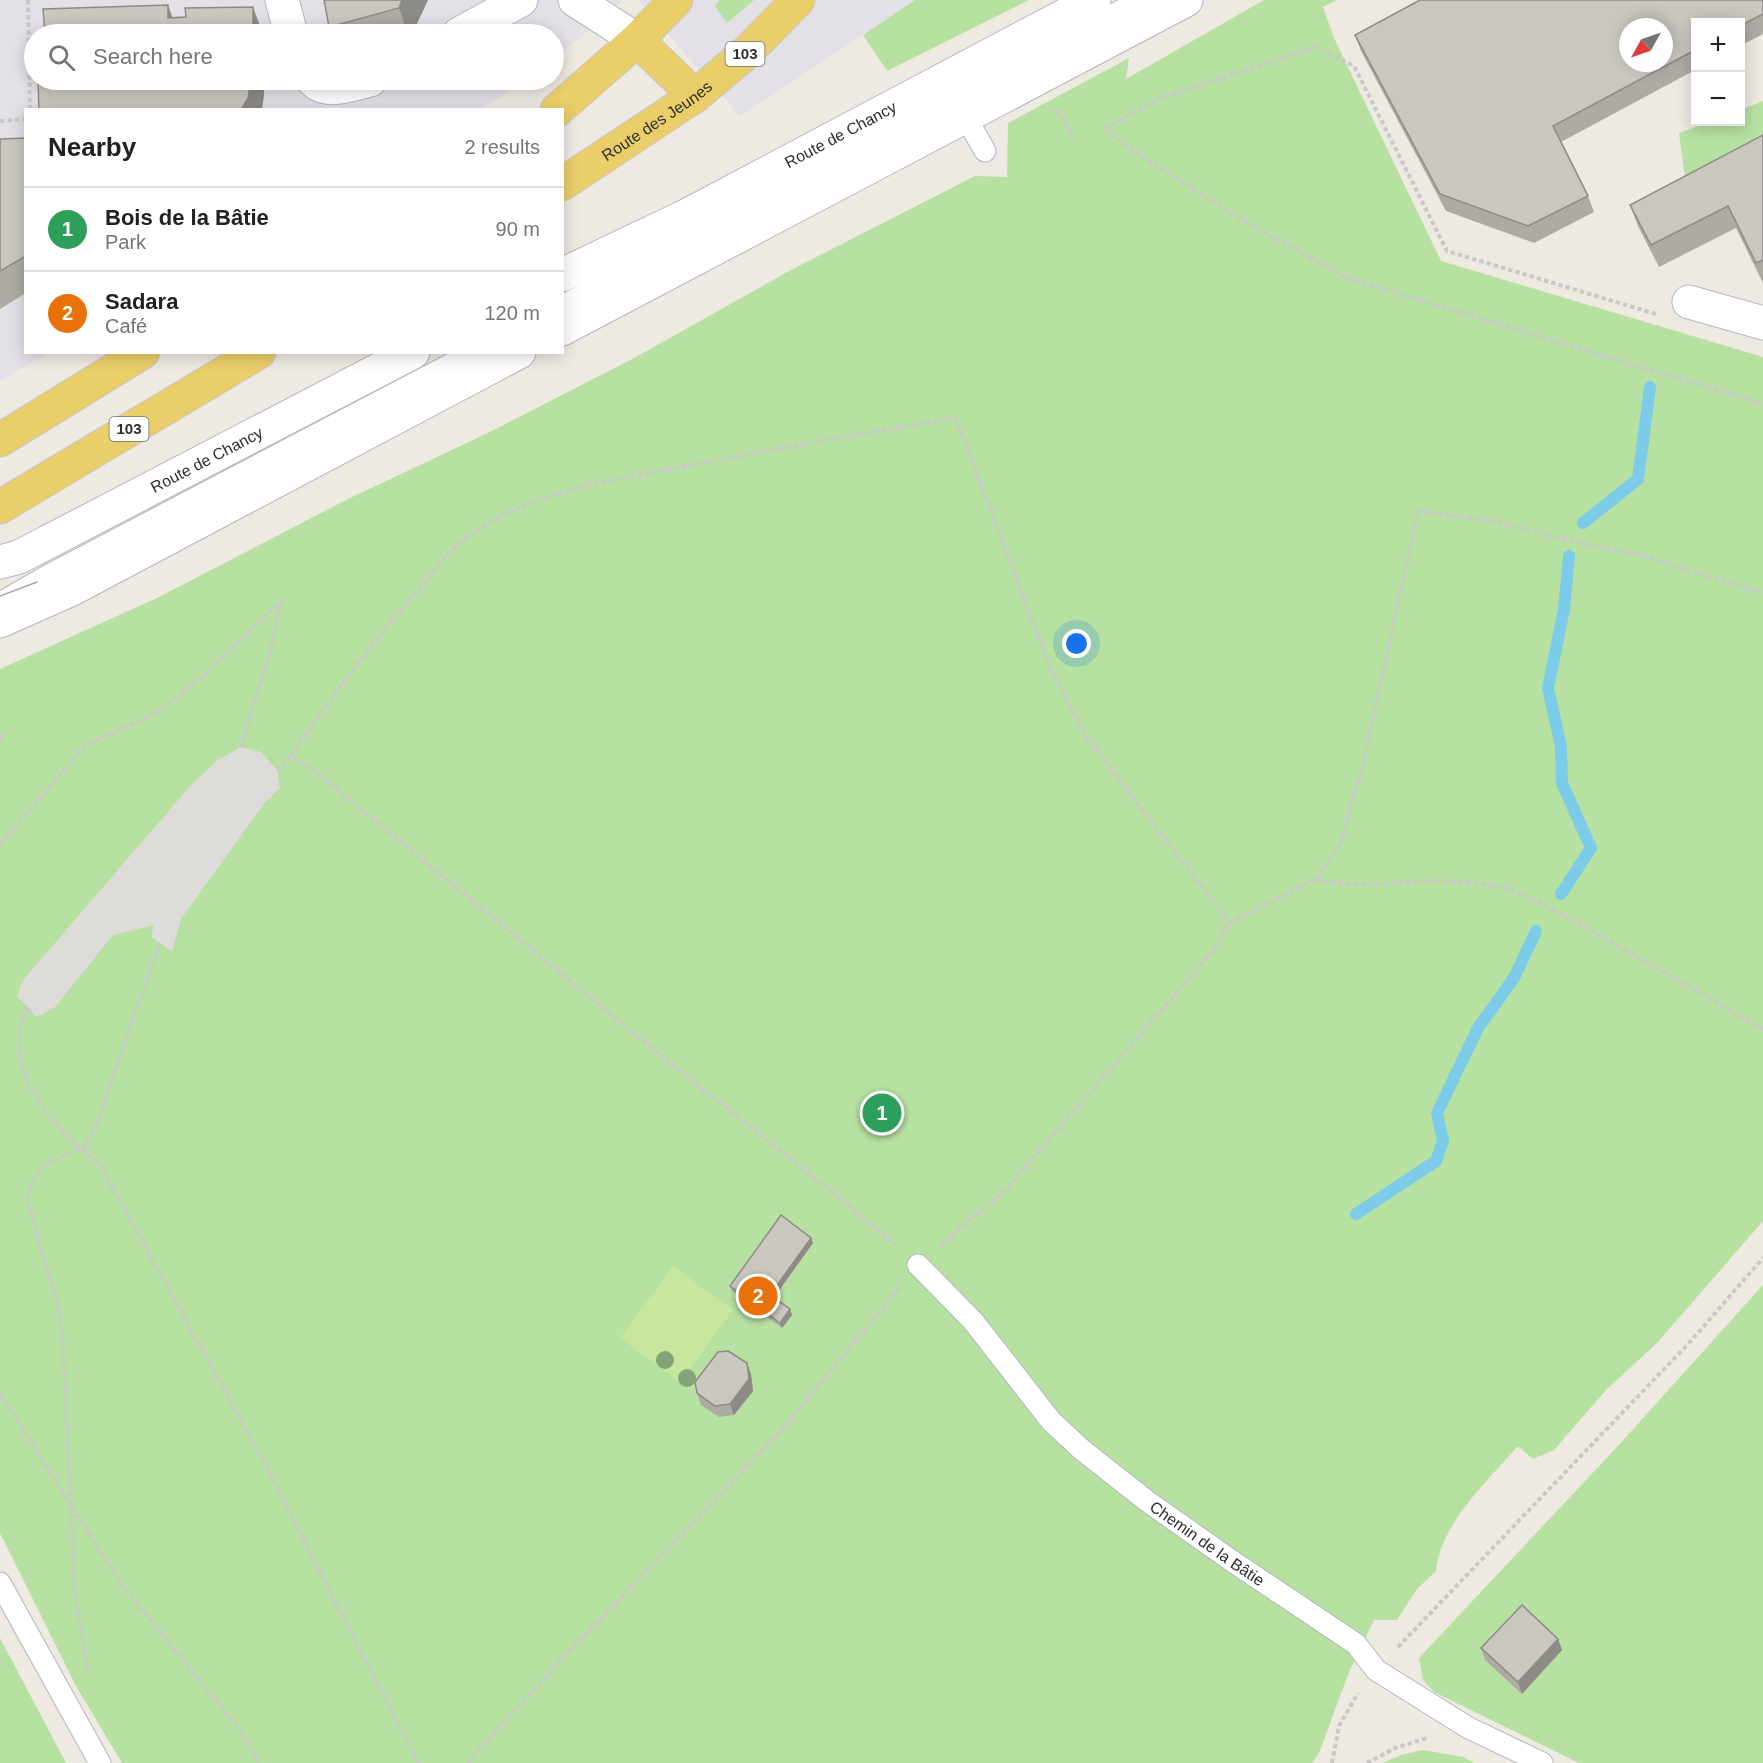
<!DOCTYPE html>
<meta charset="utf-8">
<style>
:root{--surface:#fff;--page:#f6f6f6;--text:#202124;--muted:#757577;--line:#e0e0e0;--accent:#2563eb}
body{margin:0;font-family:Arial,sans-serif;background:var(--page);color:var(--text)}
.controls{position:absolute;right:18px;top:18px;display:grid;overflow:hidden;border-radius:0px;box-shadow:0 3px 15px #0003}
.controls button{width:54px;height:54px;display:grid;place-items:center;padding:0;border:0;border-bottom:2px solid var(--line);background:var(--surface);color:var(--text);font:30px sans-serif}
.compass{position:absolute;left:1619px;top:18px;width:54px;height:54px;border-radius:50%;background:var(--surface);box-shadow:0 3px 15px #0003;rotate:230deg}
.you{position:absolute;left:1077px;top:644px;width:21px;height:21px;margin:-15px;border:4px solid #fff;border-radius:50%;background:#1a73e8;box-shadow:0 0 0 9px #1a73e833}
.badge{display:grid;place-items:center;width:39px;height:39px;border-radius:50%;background:var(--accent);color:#fff;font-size:20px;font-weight:700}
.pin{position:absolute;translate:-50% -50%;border:3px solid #fff;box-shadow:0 2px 6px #0006}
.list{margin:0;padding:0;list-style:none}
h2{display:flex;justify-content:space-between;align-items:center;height:78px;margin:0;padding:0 24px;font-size:26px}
h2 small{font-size:20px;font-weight:400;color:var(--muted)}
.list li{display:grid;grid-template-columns:39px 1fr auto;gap:18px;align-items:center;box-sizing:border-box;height:84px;padding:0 24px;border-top:2px solid var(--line)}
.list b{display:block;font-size:22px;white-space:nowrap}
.list p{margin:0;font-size:20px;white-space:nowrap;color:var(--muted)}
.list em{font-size:20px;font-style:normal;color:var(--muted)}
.icon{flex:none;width:33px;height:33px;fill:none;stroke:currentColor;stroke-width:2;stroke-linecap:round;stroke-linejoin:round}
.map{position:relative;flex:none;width:1763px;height:1763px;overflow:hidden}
.search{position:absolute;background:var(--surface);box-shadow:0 3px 15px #0003;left:24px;top:24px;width:540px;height:66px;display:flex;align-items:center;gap:15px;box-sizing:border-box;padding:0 21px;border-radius:33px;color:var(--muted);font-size:22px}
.panel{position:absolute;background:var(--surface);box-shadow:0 3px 15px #0003;left:24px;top:108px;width:540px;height:246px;border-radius:0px}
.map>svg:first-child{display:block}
</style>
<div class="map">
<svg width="1763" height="1763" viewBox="0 0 1763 1763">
<rect width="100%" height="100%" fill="#eee9e1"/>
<g fill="#e3e1e7">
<path d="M0 0H623L554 60V34H34V80H525L480 109 26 110V352L48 353 0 381Z"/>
<path d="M638 0H915L740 116Z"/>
</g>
<g fill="#b6e1a1">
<path d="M720 0H754L727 23 715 6Z"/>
<path d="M915 0H1029L887 71 863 35Z"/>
<path d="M1264 0H1337L1323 7 1334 38 1441 261 1763 357V1221L1657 1343 1606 1390 1554 1450 1533 1459 1518 1446C1487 1482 1441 1522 1436 1571L1417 1589 1397 1620H1374L1349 1672 1319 1753 1312 1763H122L76 1686 0 1533V669L157 598 348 499 492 431 634 358 791 270 975 176 1007 177 1008 123 1129 58 1126 79Z"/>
<path d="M1763 101V161L1688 200 1679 133 1709 122H1740L1741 110Z"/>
<path d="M1763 1285V1763H1579L1434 1692 1423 1680 1419 1658 1617 1447Z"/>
<path d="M0 1638 66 1763H0Z"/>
<path d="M1423 1750 1463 1757 1474 1763H1383L1401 1755Z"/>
</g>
<path fill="#c7e79e" d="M673 1266 733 1310 680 1382 620 1338Z"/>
<path fill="#dedcd8" d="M241 747 261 752 277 770 280 788 263 805 181 919 172 951 151 937 154 925 113 935 55 1007 37 1017 17 996 23 980 192 784 218 760Z"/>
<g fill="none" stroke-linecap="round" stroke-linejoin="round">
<g stroke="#7bcbe9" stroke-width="12">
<path d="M1583 523 1638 479 1650 387"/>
<path d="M1561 894 1591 848 1562 783 1561 747 1548 688 1564 609 1569 556"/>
<path d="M1356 1214 1436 1161 1443 1141 1437 1113 1478 1028 1514 978 1536 931"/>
</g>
<g stroke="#b4b7c0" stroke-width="23">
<g id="service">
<path d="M960 107 985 151"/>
<path d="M562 306 1141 0"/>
<path d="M0 603 47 576 474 352"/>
<path id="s1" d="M918 1265 973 1321 1051 1421 1081 1449 1147 1501 1232 1561 1356 1644 1376 1670 1467 1727 1542 1763"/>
<path d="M0 1583 100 1763"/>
</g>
</g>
<g stroke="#b4b7c0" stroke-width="35">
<g id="minor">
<path d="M282 0 291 34"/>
<path d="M575 0 637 40"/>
<path d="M459 34 521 0"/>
<path d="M313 80C327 95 353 84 370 80"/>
<path d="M1689 302 1763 323"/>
</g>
</g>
<g stroke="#b4b7c0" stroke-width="35">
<g id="secondary">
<path id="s2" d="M562 275 686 216 1094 0"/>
<path d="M562 329 1186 0"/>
<path id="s3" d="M0 562 19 557 413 352"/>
<path d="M0 621 72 589 519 352"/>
</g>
</g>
<g stroke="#c9c9c9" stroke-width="35">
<g id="primary">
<path d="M637 40 695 96"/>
<path d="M557 110 637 40 676 0"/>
<path id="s4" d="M562 184 695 96 746 53 798 0"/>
<path d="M0 440 143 352"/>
<path d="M0 507 259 352"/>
</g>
</g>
<g stroke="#c9c9c9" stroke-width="4" stroke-dasharray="4.5 3" stroke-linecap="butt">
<path d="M28 0 30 110"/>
<path d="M1058 110 1073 139"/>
<path d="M0 121 26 119"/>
<path d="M1656 314 1447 251 1354 66 1316 47 1164 97 1104 128 1141 156 1261 231 1350 279 1763 404"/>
<path d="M0 734 2 738 0 742"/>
<path d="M291 756C330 699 372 643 417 591 433 572 449 549 470 535 535 489 620 479 697 464 783 448 869 432 956 418L1050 668 1086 737 1230 923"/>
<path d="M277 770 291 756 317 773 676 1068 831 1191 895 1245"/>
<path d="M0 845 84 746 158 712 205 674 281 601 271 650 241 747"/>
<path d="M1315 879 1339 846 1361 773 1418 511 1494 521 1570 541 1640 555 1763 593"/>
<path d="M29 1008C1 1051 37 1106 68 1137 79 1149 92 1155 102 1168L268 1470 418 1763"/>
<path d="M940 1246 1006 1189 1211 953 1230 923 1315 879C1352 889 1391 882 1429 881 1454 881 1482 882 1507 889 1528 895 1549 908 1569 918L1763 1029"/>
<path d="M0 1394 124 1588 243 1734 258 1763"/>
<path d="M1398 1647 1690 1342 1763 1258"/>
<path d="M89 1675 75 1594 63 1344 58 1306 27 1200 30 1186 42 1166 81 1148 94 1132 160 943"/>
<path d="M468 1763 483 1745 576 1644 780 1432 899 1288"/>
<path d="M1332 1763 1339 1726 1358 1693"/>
<path d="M1367 1763 1395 1748 1427 1738"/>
</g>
<use href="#service" stroke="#fff" stroke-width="21"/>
<use href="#minor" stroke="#fff" stroke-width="33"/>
<use href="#secondary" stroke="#fff" stroke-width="33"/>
<use href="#primary" stroke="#eace6a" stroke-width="33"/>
<path stroke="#a4a6b6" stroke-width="1.5" d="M0 596 37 582"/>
</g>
<g fill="#84a376">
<circle cx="665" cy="1360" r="9"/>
<circle cx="687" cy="1378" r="9"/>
</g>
<g fill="#aeaba4">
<path d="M428 0 412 34H332L329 27Z"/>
<path d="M1763 0V34L1740 46V22H1695V70L1561 142 1588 196 1594 212 1534 243 1446 211 1361 51 1355 35Z"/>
<path d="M1763 135V283L1736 228 1659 267 1638 226 1630 205Z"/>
<path d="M26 138V293L0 309V139Z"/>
<path d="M811 1238 813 1243 774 1298 792 1315 782 1328 732 1291 730 1286Z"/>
<path d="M751 1374 753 1391 734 1415 719 1417 701 1405 697 1393Z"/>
<path d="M1558 1639 1562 1650 1522 1694 1485 1660 1481 1648Z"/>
</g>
<g fill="#8d8b86">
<path d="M402 0H428L412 34H408L399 8Z"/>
<path d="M168 5 178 34 168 18Z"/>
<path d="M253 7 263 34H253Z"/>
<path d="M251 80H264V95L262 110H241Z"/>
<path d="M811 1238 813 1243 772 1300 770 1295Z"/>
<path d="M790 1309 792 1315 782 1328 780 1323Z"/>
<path d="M747 1363 751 1374 753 1391 734 1415 730 1404Z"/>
<path d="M1558 1639 1562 1650 1522 1694 1518 1682Z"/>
</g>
<g fill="#cac7bf" stroke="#8d8b86" stroke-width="1.5" fill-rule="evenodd">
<path d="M324 0H402L399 8 329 27Z"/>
<path d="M1420 0H1763V14L1740 26V22H1695V50L1553 126 1588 196 1528 226 1440 194 1355 35ZM1628 27H1664V63H1628Z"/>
<path d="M168 5V18L186 17 185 8 253 7V34H45L43 9Z"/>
<path d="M38 80H251L248 98 241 110H39Z"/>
<path d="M1763 135V260L1756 263 1728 206 1651 245 1630 205Z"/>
<path d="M26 138V256L0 271V139Z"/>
<path d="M781 1215 811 1238 770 1295 790 1309 780 1323 730 1286Z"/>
<path d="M728 1351 747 1363 749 1379 730 1404 715 1406 697 1393 695 1382 718 1352Z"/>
<path d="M1522 1605 1558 1639 1518 1682 1481 1648Z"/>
</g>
<g text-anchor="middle" stroke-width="4.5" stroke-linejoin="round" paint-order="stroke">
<g fill="#fff" stroke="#6d6d6d" stroke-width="1.5">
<rect x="725.5" y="42" width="39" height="24" rx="4.5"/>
<rect x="109.5" y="417" width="39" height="24" rx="4.5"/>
</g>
<g font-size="15" font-weight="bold" fill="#2e2e2e">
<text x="745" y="59">103</text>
<text x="129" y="434">103</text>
</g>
<g font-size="16" fill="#2e2e2e" stroke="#fff">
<text dy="6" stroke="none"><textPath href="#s4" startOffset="114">Route des Jeunes</textPath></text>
<text dy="6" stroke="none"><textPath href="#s2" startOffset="312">Route de Chancy</textPath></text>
<text dy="6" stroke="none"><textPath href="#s3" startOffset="231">Route de Chancy</textPath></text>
<text dy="6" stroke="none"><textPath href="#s1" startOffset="404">Chemin de la Bâtie</textPath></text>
</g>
</g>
</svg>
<div class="controls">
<button>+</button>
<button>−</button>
</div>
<svg class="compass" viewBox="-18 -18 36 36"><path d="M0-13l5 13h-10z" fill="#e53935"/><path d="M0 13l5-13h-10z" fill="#757577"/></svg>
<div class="you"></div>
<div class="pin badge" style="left:882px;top:1113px;background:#2e9e5b">1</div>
<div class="pin badge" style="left:758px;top:1296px;background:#e8710a">2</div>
<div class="search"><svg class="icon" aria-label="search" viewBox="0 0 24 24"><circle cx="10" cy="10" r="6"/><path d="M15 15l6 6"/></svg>Search here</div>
<section class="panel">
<h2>Nearby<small>2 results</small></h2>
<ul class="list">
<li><span class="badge" style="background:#2e9e5b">1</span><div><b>Bois de la Bâtie</b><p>Park</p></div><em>90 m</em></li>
<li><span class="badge" style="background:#e8710a">2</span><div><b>Sadara</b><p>Café</p></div><em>120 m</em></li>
</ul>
</section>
</div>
